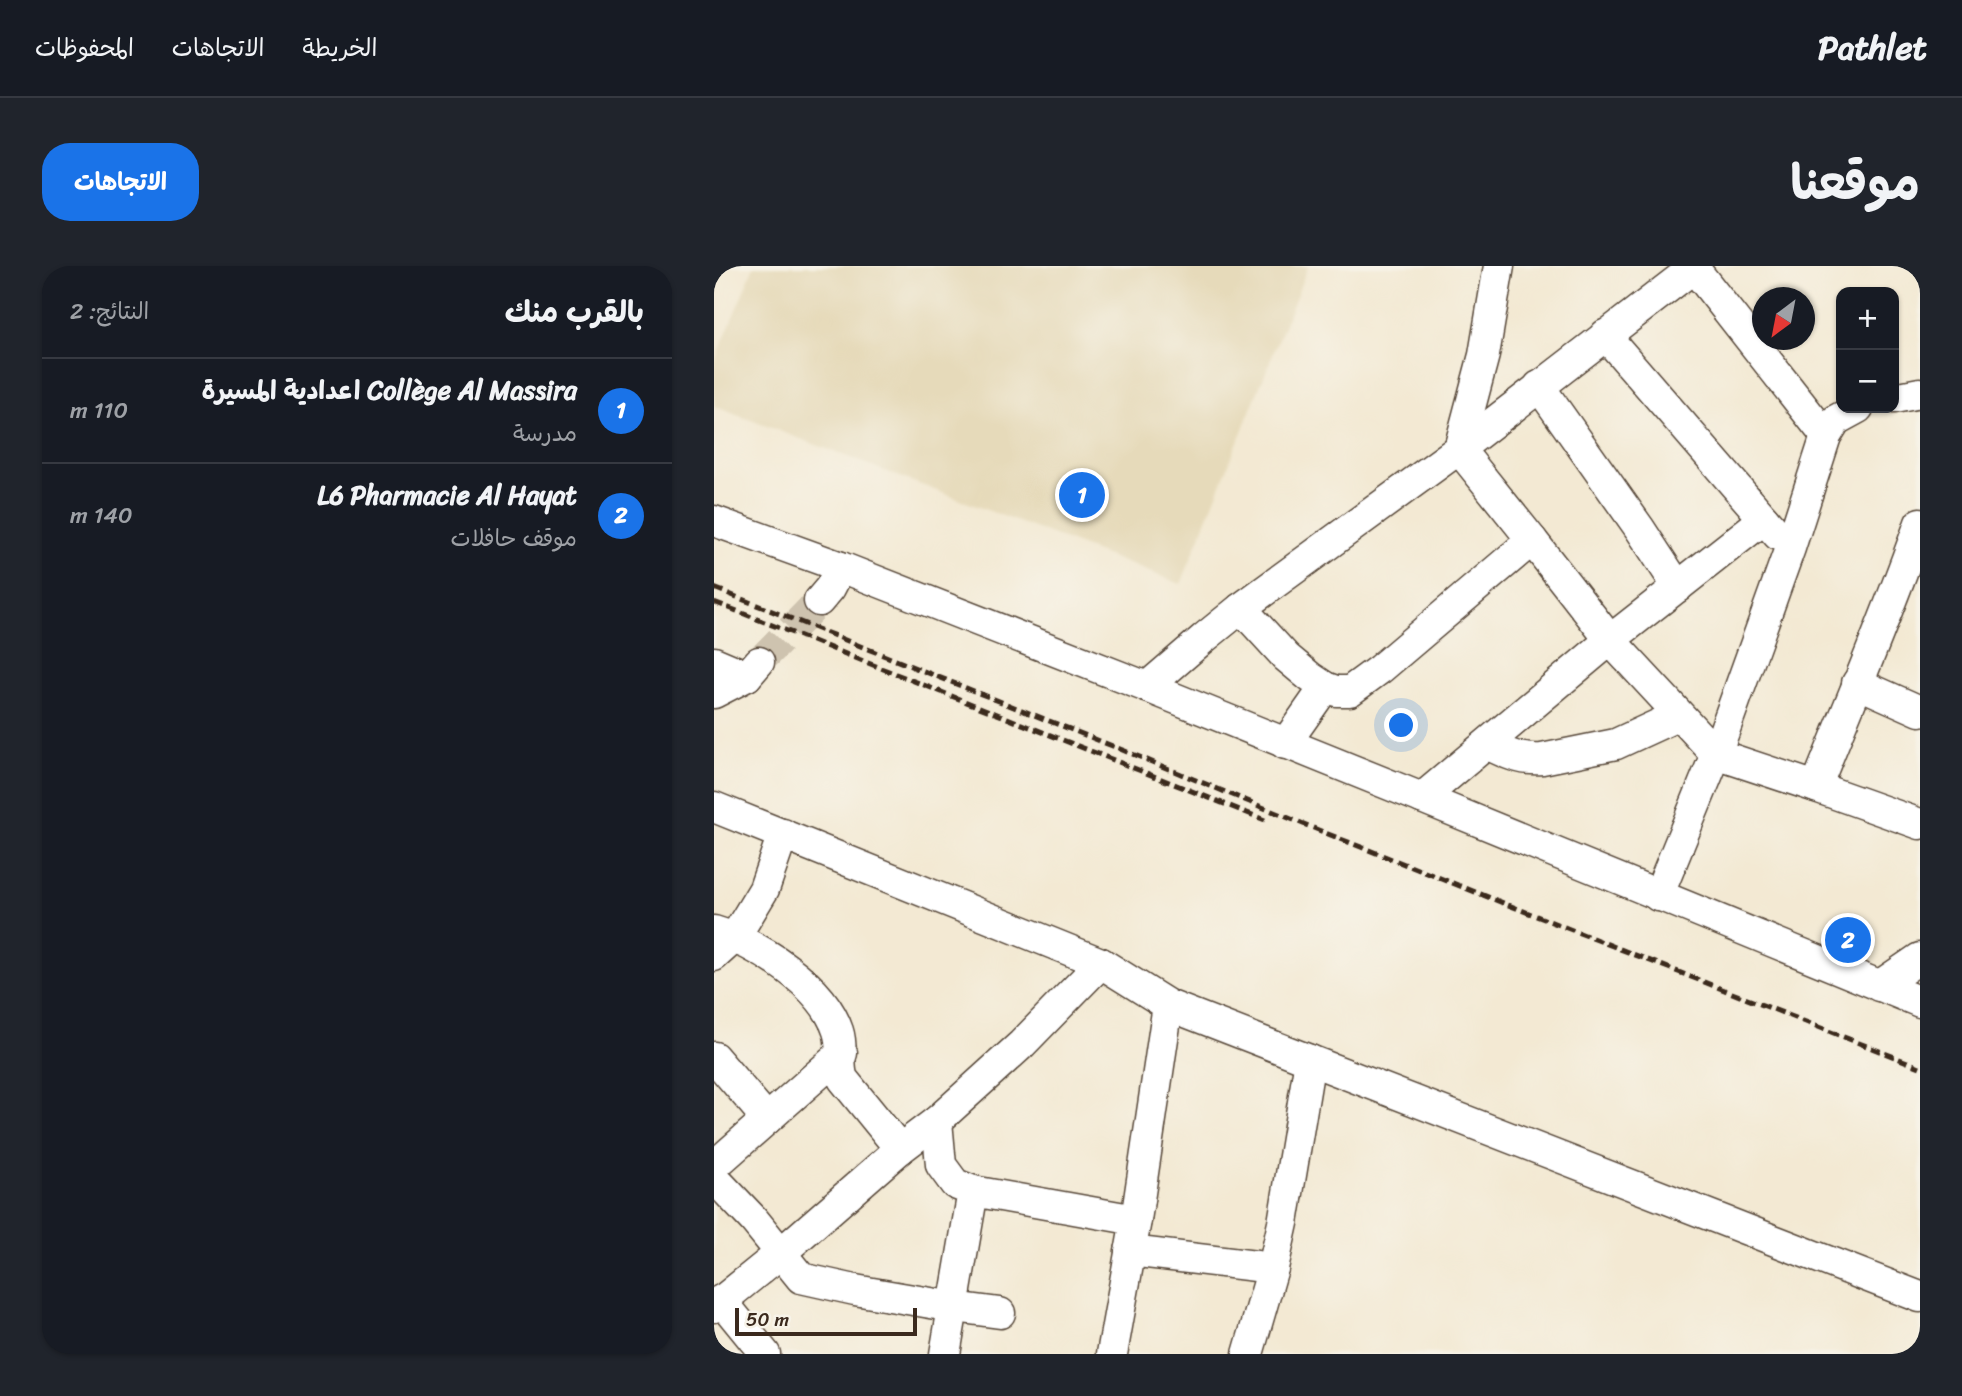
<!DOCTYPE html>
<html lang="ar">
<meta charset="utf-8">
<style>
:root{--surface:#171b24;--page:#20242c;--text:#f1f3f6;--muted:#9ea1a6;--line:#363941;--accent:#1a73e8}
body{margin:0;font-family:Sriracha,"Playpen Sans Arabic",sans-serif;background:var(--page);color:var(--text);direction:rtl}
.controls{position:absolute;right:21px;top:21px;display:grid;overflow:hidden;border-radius:14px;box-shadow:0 2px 5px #0004}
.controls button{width:63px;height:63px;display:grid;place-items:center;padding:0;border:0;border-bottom:2px solid var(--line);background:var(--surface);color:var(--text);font:35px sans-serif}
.compass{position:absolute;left:1038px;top:21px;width:63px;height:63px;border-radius:50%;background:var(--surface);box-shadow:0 2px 5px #0004;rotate:212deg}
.scale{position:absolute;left:21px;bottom:18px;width:182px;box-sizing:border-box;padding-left:7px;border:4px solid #3b2a1e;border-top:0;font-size:19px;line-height:24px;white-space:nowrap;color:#3b2a1e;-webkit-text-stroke:5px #f7f3e8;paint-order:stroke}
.you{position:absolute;left:688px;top:460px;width:24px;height:24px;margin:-18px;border:5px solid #fff;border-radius:50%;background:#1a73e8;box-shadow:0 0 0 10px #1a73e833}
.badge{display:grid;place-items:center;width:46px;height:46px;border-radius:50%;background:var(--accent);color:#fff;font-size:23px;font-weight:700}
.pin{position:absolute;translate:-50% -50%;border:4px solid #fff;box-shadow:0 2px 7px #0006}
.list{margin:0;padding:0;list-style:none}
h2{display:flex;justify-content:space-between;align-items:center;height:91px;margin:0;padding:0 28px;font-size:30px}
h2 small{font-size:23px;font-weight:400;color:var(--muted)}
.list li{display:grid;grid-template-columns:46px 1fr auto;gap:21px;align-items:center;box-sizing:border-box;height:105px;padding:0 28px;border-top:2px solid var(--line)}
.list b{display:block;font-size:26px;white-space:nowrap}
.list p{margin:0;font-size:23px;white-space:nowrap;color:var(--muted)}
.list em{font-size:23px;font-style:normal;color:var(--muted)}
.map{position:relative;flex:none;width:1206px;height:1088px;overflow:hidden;direction:ltr;border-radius:28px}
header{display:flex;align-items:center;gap:42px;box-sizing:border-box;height:98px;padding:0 35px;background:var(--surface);border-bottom:2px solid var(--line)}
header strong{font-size:33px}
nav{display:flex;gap:38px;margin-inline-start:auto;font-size:24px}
.intro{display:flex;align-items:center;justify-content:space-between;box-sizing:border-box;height:168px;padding:0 42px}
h1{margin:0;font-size:49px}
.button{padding:18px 32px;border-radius:28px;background:var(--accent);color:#fff;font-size:24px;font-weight:700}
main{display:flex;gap:42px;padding:0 42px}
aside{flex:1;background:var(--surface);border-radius:28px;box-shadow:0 2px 5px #0004}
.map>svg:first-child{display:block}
</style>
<header>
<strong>Pathlet</strong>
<nav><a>الخريطة</a><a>الاتجاهات</a><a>المحفوظات</a></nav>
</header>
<div class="intro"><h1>موقعنا</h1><a class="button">الاتجاهات</a></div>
<main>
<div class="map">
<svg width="1206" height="1088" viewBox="0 0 1206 1088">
<rect width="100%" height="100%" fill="#f7f3e8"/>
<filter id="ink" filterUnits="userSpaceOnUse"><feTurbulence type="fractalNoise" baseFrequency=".0143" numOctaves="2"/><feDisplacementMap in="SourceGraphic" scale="14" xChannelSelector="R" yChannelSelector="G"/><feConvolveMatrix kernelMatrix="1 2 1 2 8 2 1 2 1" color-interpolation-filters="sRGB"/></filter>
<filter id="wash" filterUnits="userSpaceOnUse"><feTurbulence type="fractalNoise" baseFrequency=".00686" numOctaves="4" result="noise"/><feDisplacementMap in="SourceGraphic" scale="28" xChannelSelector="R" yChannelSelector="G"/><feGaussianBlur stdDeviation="1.57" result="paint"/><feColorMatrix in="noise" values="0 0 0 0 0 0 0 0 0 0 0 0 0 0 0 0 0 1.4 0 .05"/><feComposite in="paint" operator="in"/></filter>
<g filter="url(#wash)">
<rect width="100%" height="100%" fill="#f3e9d3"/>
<path fill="#e6daba" d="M40 0H594L467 318 0 140V97Z"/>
</g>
<g filter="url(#ink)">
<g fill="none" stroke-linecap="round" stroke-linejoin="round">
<path stroke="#cec3af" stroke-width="30" stroke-dasharray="30 15" stroke-linecap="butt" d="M45 396 105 335"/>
<g stroke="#574739" stroke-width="33">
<g id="minor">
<path d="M980 2 1112 170"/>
<path d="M891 69 1064 269"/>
<path d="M825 120 926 263 964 321"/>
<path d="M1180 132 1206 127"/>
<path d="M0 255 127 301 433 421 708 532 1206 736"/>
<path d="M818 274 896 374 1002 488 1102 521 1206 558"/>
<path d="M105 335 116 322 127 301"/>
<path d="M527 342 572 391 596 411 611 421 622 425H636L666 403 818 274 745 183 770 89 785 0"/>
<path d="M0 396 33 410"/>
<path d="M1143 417 1206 445"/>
<path d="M433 421 490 372 527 342 745 183 982 0"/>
<path d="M0 427 33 410 45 396"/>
<path d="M571 478 611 421"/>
<path d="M773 478C791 487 807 495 828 493L902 478 965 449"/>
<path d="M1102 521C1137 433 1175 346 1206 257"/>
<path d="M708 532 896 374 1050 253"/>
<path d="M0 541 387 697 454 739 1206 1031"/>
<path d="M944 630 1002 488 1076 282 1112 170 1122 154 1144 142"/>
<path d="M0 665C45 678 109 719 124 765 130 783 123 798 129 813L186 883"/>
<path d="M0 690 21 671 50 623 69 568"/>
<path d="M1165 720 1206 692"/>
<path d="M0 791 53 853"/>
<path d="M223 855 227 899 241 918 259 925 231 1088"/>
<path d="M0 900 128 787"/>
<path d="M0 912 40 954 87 1012 141 1024 240 1041 286 1047"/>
<path d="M259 925 422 954"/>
<path d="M416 985 559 1002"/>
<path d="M7 1034 51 1088"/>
<path d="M0 1041 68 986 186 883 223 855 308 778 387 697"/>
<path d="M398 1088 422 954 454 739"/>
<path d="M534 1088 559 1002 569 957 596 794"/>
</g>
</g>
<use href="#minor" stroke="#fff" stroke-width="30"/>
<g stroke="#3b2a1e" stroke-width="5" stroke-dasharray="10 5" stroke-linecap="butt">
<path d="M0 322 406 483 614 568 1206 801"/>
<path d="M0 336 551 554"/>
</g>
</g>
</g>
</svg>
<div class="controls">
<button>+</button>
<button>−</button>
</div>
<svg class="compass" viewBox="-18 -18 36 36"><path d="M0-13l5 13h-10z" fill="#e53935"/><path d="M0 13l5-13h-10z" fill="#9ea1a6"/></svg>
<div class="scale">50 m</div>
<div class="you"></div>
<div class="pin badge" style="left:368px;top:229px">1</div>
<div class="pin badge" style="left:1134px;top:674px">2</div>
</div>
<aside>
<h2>بالقرب منك<small>النتائج: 2</small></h2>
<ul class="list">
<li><span class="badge">1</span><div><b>Collège Al Massira اعدادية المسيرة</b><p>مدرسة</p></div><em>110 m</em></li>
<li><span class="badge">2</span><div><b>L6 Pharmacie Al Hayat</b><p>موقف حافلات</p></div><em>140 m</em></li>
</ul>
</aside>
</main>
